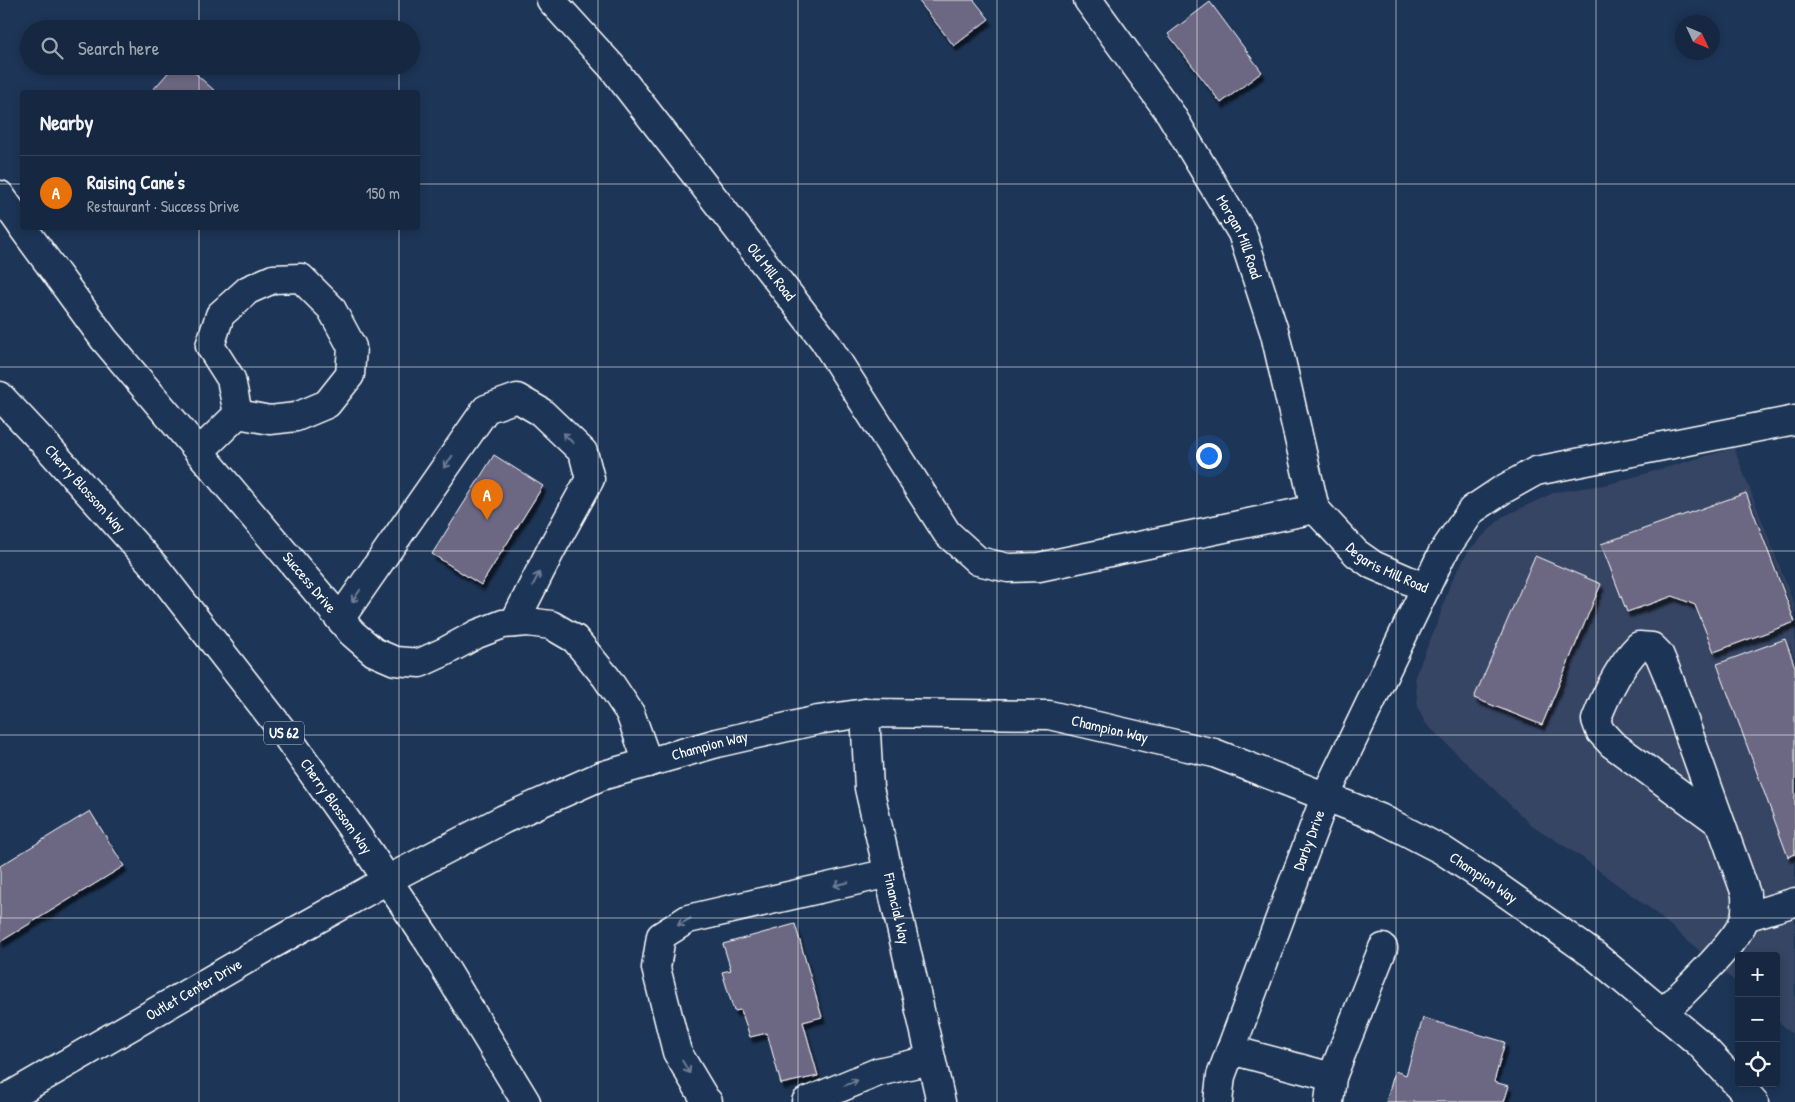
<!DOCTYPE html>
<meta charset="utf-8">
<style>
:root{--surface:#162841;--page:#23344c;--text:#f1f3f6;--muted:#9ea6b1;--line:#35445a;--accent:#ffd166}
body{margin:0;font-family:"Patrick Hand",sans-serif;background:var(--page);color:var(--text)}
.controls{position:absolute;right:15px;bottom:15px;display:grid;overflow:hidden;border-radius:5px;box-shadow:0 2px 8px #0003}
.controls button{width:45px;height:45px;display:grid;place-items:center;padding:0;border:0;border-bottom:1px solid var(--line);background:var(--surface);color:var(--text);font:25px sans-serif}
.compass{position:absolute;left:1675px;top:15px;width:45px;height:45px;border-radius:50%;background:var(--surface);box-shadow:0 2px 8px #0003;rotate:134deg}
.you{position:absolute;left:1208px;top:455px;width:18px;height:18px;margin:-12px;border:4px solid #fff;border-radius:50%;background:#1a73e8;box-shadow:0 0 0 8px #1a73e833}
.badge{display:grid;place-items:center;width:32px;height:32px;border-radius:50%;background:var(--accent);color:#fff;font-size:16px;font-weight:700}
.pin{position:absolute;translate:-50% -41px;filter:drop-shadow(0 1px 2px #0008)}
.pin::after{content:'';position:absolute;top:26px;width:18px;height:15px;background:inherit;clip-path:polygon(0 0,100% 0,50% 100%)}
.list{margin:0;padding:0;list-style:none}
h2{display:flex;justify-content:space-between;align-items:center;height:65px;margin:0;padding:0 20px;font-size:21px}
h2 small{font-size:16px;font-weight:400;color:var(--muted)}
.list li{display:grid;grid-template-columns:32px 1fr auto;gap:15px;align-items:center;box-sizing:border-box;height:75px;padding:0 20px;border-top:1px solid var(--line)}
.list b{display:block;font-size:19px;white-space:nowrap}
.list p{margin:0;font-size:16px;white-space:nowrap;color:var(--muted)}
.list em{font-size:16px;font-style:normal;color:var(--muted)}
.icon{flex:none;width:28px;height:28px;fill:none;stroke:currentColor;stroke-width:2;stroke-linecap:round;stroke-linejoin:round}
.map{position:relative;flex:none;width:1795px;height:1102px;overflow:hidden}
.search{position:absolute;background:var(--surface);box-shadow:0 2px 8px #0003;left:20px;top:20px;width:400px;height:55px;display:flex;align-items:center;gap:12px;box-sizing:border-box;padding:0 18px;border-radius:28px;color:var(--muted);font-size:19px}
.panel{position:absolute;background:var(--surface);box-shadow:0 2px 8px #0003;left:20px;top:90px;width:400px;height:140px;border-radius:5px}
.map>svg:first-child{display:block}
</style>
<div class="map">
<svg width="1795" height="1102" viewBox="0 0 1795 1102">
<defs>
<filter id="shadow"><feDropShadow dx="3" dy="5.5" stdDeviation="1" flood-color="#0009"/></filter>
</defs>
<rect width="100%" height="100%" fill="#1d3557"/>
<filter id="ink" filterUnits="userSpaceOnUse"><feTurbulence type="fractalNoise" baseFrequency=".02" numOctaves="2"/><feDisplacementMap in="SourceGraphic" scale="10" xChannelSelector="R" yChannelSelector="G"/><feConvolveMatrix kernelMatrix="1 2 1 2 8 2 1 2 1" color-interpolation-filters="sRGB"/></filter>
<g filter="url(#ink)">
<path fill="#354464" d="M1734 448 1795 607V1037L1776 1019V956H1739V985L1652 910 1611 880 1583 858 1530 824 1425 723 1418 708 1415 676 1438 621 1450 584 1469 550 1502 517 1555 492 1609 484Z"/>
<g fill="#6c6783" stroke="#fff" filter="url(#shadow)">
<path d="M918 0H974L989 19 954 46Z"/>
<path d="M1210 2 1262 72 1221 103 1168 34Z"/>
<path d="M174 66H187L216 92H151Z"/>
<path d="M494 455 543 486 481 585 432 554Z"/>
<path d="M1746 493 1795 622 1714 652 1695 605 1673 596 1627 612 1601 544Z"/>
<path d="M1535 556 1601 584 1542 725 1474 698Z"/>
<path d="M1785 639 1795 667V854L1788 857 1717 664Z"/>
<path d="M90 811 124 866 0 942V866Z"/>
<path d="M795 924 822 1017 803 1022 818 1076 781 1084 767 1033 750 1037 741 1010 734 1011 722 972 731 970 723 944Z"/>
<path d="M1423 1018 1505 1042 1494 1082 1509 1086 1504 1102H1386L1395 1071 1406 1075Z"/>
</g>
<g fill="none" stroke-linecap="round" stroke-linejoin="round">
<g stroke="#fff" stroke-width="31">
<g id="minor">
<path id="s1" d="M551 0 612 67 824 340 947 533 978 561 1008 568 1039 567 1315 509"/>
<path id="s2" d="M1088 0 1170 113 1242 233 1275 334 1315 509 1356 553 1373 565 1426 588"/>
<path d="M0 195 22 226"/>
<path id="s3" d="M23 228 104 339 352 633 374 652 395 661 420 663 444 652 477 634 503 624 528 622 551 625 575 639 606 677 630 713 648 763"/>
<path d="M199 452 238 414 231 379 210 346 220 315 248 290 273 279 301 278 331 308 352 347 350 375 327 404 296 417 270 420 238 414"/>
<path d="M340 619 486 409 517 398 541 412 583 452 590 479 552 548 514 623"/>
<path id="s4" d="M865 713 869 788 941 1102"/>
<path d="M1745 917 1795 902"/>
<path d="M1663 1013C1683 992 1737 943 1745 918 1747 911 1746 901 1746 894L1667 673 1659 654 1652 647 1639 646C1619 666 1606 694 1596 720L1600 731 1612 744 1721 824"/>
<path d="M1231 1050 1332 1077"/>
<path id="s5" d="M0 1102 271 945 387 880"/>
<path d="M708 1102 705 1099 677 1052 656 968 661 936 688 919 889 873"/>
<path d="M806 1102 878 1072 931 1060"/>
<path id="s6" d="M1218 1102 1221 1076 1326 795 1442 554 1472 510 1502 490 1536 471 1795 420"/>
<path d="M1329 1102 1332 1077 1383 948"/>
</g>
</g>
<g stroke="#fff" stroke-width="31">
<g id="major">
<path id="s7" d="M387 880 504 819 601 776 717 743 818 720 865 713 1049 715 1214 753 1380 818 1442 850 1489 881 1594 955 1699 1043 1754 1102"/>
</g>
</g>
<g stroke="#fff" stroke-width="31">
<g id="highway">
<path id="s8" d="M0 396 45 444 156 568 288 738 368 851 429 942 526 1102"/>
</g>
</g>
<use href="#minor" stroke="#1d3557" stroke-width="28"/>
<use href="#major" stroke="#1d3557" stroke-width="28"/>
<use href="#highway" stroke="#1d3557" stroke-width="28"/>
</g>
<defs><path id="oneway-shaft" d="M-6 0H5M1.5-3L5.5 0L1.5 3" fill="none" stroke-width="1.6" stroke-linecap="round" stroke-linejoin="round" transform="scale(1.25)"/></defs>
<g stroke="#6c7c92">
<use href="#oneway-shaft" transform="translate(568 438) rotate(-136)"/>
<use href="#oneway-shaft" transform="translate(448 462) rotate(125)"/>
<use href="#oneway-shaft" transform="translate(536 579) rotate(-63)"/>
<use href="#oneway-shaft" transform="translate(356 596) rotate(124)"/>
<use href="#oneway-shaft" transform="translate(841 884) rotate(167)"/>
<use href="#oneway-shaft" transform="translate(684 922) rotate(151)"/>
<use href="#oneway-shaft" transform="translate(686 1067) rotate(59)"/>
<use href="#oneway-shaft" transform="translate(851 1083) rotate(-22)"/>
</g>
</g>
<path fill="none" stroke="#fff" stroke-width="1" stroke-opacity="0.55" d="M199 0V29M399 0V29M598 0V1102M798 0V1102M997 0V1102M1197 0V1102M1396 0V1102M1596 0V1102M199 66V92M399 66V92M0 184H22M418 184H1795M199 228V1102M399 228V1102M0 367H1795M0 551H1795M0 735H1795M0 918H1795"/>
<g text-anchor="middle" stroke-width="4" stroke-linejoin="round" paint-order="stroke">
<rect fill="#1d3557" stroke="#bbc2cd" stroke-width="1" x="264" y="721.5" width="40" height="23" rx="4"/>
<g font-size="14" font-weight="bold" fill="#fff">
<text x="284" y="738">US 62</text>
</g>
<g font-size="15" fill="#fff" stroke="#1d3557">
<text dy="5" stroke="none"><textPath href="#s2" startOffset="282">Morgan Mill Road</textPath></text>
<text dy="5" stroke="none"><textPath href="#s1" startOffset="350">Old Mill Road</textPath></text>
<text dy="5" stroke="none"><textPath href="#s8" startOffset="126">Cherry Blossom Way</textPath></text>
<text dy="5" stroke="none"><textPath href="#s2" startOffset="660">Degaris Mill Road</textPath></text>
<text dy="5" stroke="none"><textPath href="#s3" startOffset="456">Success Drive</textPath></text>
<text dy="5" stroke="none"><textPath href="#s7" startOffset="756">Champion Way</textPath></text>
<text dy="5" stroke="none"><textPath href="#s7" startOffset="351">Champion Way</textPath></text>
<text dy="5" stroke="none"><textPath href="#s8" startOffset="531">Cherry Blossom Way</textPath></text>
<text dy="5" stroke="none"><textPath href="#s6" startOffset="278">Darby Drive</textPath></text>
<text dy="5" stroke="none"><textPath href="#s7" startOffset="1161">Champion Way</textPath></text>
<text dy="5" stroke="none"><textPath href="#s4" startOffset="199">Financial Way</textPath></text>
<text dy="5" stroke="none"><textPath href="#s5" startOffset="224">Outlet Center Drive</textPath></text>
</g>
</g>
</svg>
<div class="controls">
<button>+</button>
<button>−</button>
<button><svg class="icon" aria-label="locate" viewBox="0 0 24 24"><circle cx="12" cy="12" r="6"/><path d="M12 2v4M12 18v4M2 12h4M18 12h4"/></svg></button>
</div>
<svg class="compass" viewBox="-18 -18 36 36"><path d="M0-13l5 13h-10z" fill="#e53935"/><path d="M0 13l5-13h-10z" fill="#9ea6b1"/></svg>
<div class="you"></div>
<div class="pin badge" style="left:487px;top:520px;background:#e8710a">A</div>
<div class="search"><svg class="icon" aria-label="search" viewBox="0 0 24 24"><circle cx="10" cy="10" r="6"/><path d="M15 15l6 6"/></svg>Search here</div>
<section class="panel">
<h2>Nearby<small></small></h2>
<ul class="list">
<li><span class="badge" style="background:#e8710a">A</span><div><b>Raising Cane's</b><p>Restaurant · Success Drive</p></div><em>150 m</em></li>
</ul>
</section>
</div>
